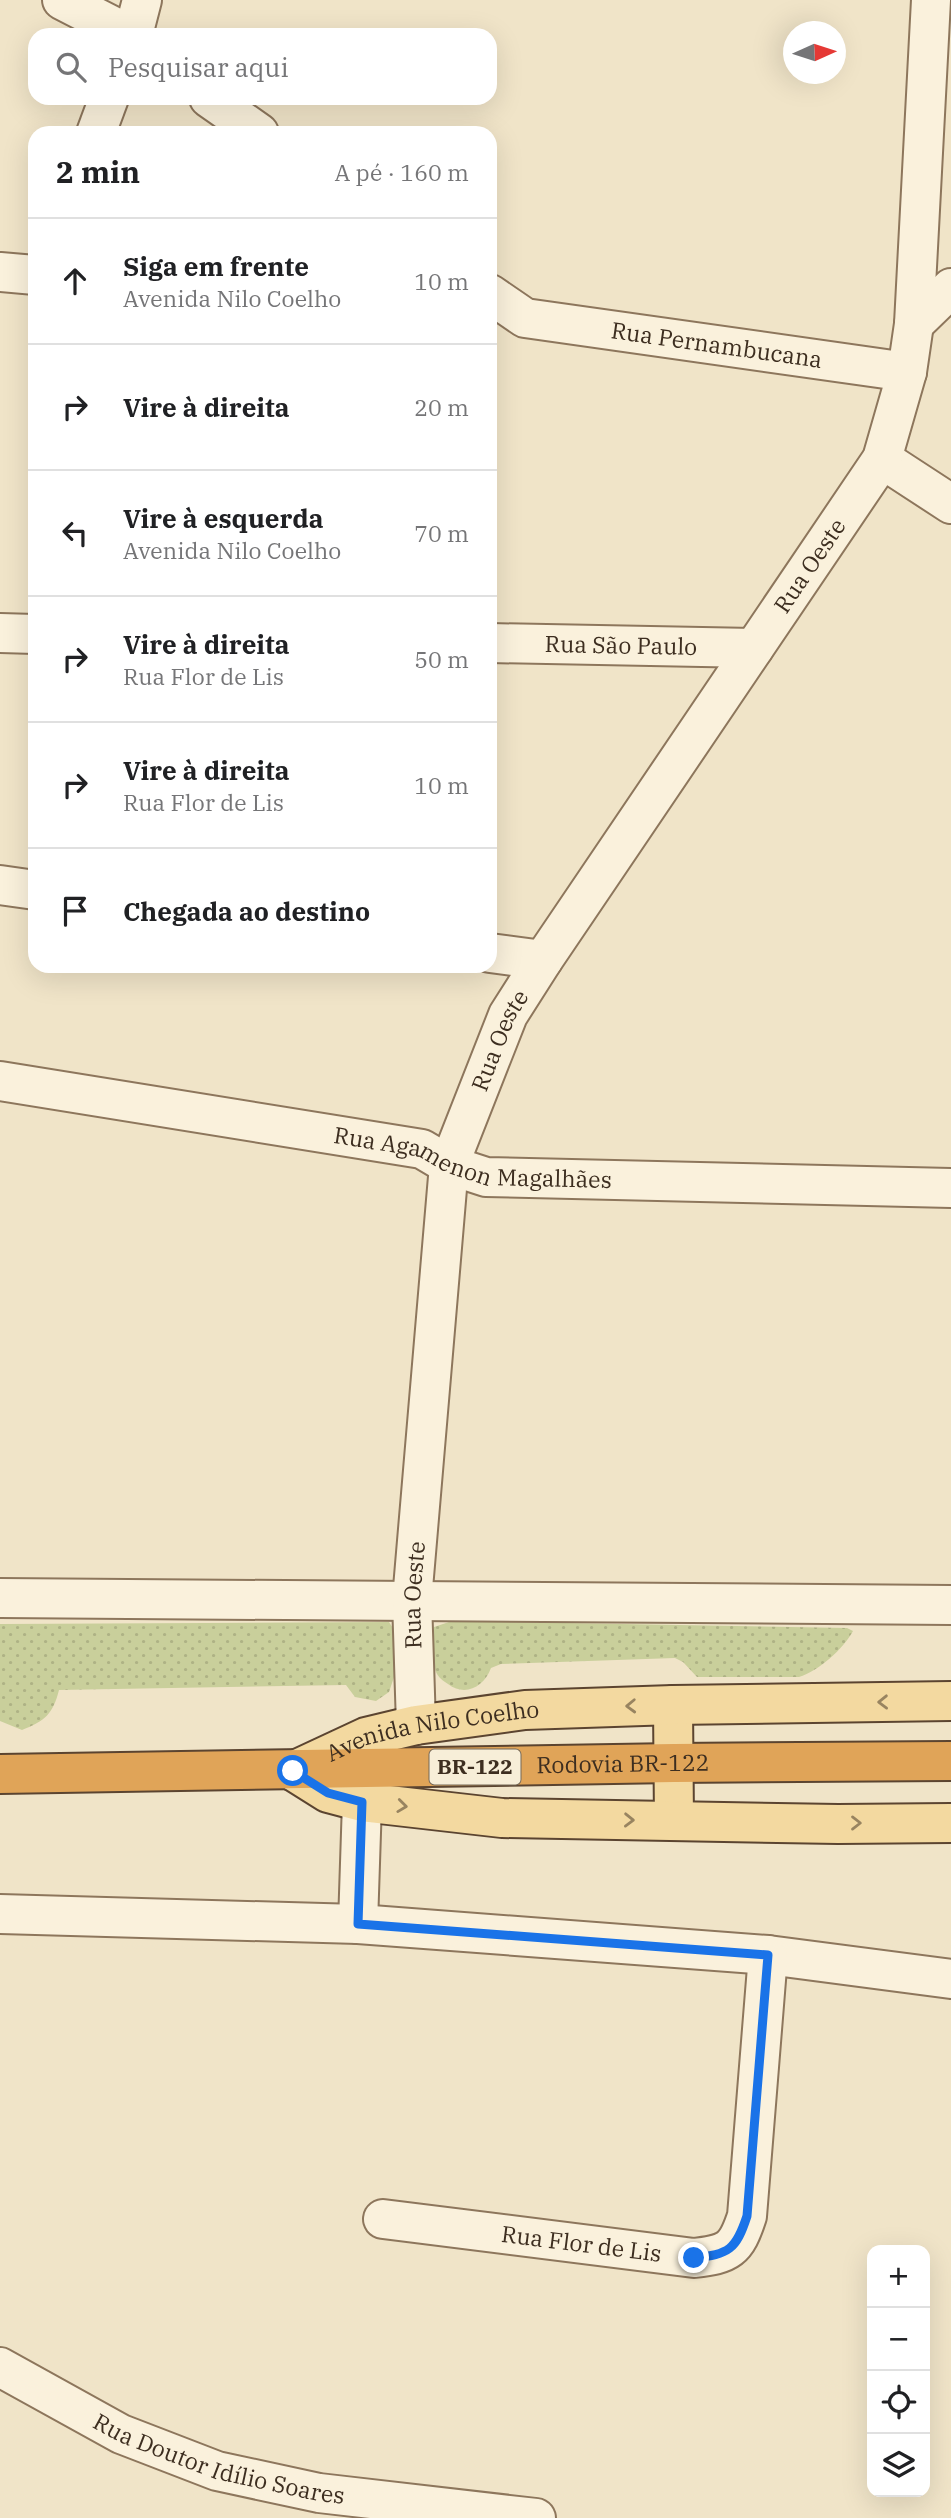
<!DOCTYPE html>
<html lang="pt">
<meta charset="utf-8">
<style>
:root{--surface:#fff;--page:#f6f6f6;--text:#202124;--muted:#757577;--line:#e0e0e0}
body{margin:0;font-family:"IBM Plex Serif",serif;background:var(--page);color:var(--text)}
.controls{position:absolute;right:21px;bottom:21px;display:grid;overflow:hidden;border-radius:14px;box-shadow:0 7px 28px #0002}
.controls button{width:63px;height:63px;display:grid;place-items:center;padding:0;border:0;border-bottom:2px solid var(--line);background:var(--surface);color:var(--text);font:35px sans-serif}
.compass{position:absolute;left:783px;top:21px;width:63px;height:63px;border-radius:50%;background:var(--surface);box-shadow:0 7px 28px #0002;rotate:87deg}
.stop{position:absolute;width:21px;height:21px;margin:-16px;border:5px solid #1a73e8;border-radius:50%;background:#fff}
.stop.end{background:#1a73e8;border-color:#fff;box-shadow:0 2px 7px #0008}
.list{margin:0;padding:0;list-style:none}
h2{display:flex;justify-content:space-between;align-items:center;height:91px;margin:0;padding:0 28px;font-size:30px}
h2 small{font-size:23px;font-weight:400;color:var(--muted)}
.list li{display:grid;grid-template-columns:46px 1fr auto;gap:21px;align-items:center;box-sizing:border-box;height:126px;padding:0 28px;border-top:2px solid var(--line)}
.list b{display:block;font-size:26px;white-space:nowrap}
.list p{margin:0;font-size:23px;white-space:nowrap;color:var(--muted)}
.list em{font-size:23px;font-style:normal;color:var(--muted)}
.icon{flex:none;width:38px;height:38px;fill:none;stroke:currentColor;stroke-width:2;stroke-linecap:round;stroke-linejoin:round}
.map{position:relative;flex:none;width:951px;height:2518px;overflow:hidden}
.search{position:absolute;background:var(--surface);box-shadow:0 7px 28px #0002;left:28px;top:28px;width:469px;height:77px;display:flex;align-items:center;gap:18px;box-sizing:border-box;padding:0 24px;border-radius:21px;color:var(--muted);font-size:26px}
.panel{position:absolute;background:var(--surface);box-shadow:0 7px 28px #0002;left:28px;top:126px;width:469px;height:847px;border-radius:21px}
.map>svg:first-child{display:block}
</style>
<div class="map">
<svg width="951" height="2518" viewBox="0 0 951 2518">
<defs>
<pattern id="grass-dots" width="8" height="8" patternUnits="userSpaceOnUse" patternTransform="scale(1.75)"><rect width="8" height="8" fill="#c9cf9b"/><path d="M2 2h.1M6 6h.1" fill="none" stroke="#aeb285" stroke-width="1.8" stroke-linecap="round"/></pattern>
</defs>
<rect width="100%" height="100%" fill="#f0e4c8"/>
<g fill="url(#grass-dots)">
<path d="M452 1621 847 1628 853 1631C843 1649 819 1671 799 1677H697L683 1662 675 1658 501 1664 491 1668C484 1687 465 1697 448 1684 443 1681 438 1677 436 1672 432 1663 434 1639 434 1627Z"/>
<path d="M389 1622 396 1633 394 1677 389 1692 376 1701 355 1697 346 1685 59 1690C53 1714 45 1721 22 1730L0 1721V1624Z"/>
</g>
<g fill="none" stroke-linecap="round" stroke-linejoin="round">
<g stroke="#8d765c" stroke-width="42">
<g id="minor">
<path d="M62 0 130 35"/>
<path d="M133 35 142 0"/>
<path d="M209 98 259 133"/>
<path d="M96 133 109 98"/>
<path d="M0 272 35 275"/>
<path id="s1" d="M490 294 525 318 907 372"/>
<path d="M914 324 951 288"/>
<path d="M882 459 951 504"/>
<path d="M0 633 35 634"/>
<path id="s2" d="M490 643 754 648"/>
<path d="M0 885 35 890"/>
<path d="M490 953 543 960"/>
<path id="s3" d="M0 1081 422 1149 449 1165 486 1177 951 1188"/>
<path d="M0 1598 951 1605"/>
<path id="s4" d="M416 1725 412 1600 449 1165 508 1015 543 960 882 459 907 372 914 324 931 0"/>
<path d="M0 1914 358 1924 768 1955 951 1979"/>
<path d="M358 1924 362 1802"/>
<path id="s5" d="M383 2219 694 2258C729 2254 736 2250 747 2216L768 1955"/>
<path id="s6" d="M0 2367 121 2434 217 2471 319 2493 536 2518"/>
</g>
</g>
<g stroke="#5b4430" stroke-width="42">
<g id="major">
<path d="M673 1705 674 1821"/>
<path id="s7" d="M293 1771 366 1737 416 1725 525 1710 673 1705 951 1701"/>
<path d="M293 1771 328 1793 362 1802 502 1818 838 1824 951 1823"/>
</g>
</g>
<g stroke="#5b4430" stroke-width="42">
<g id="highway">
<path id="s8" d="M0 1774 674 1763 951 1761"/>
</g>
</g>
<use href="#minor" stroke="#faf1dc" stroke-width="38"/>
<use href="#major" stroke="#f3d9a0" stroke-width="38"/>
<use href="#highway" stroke="#e0a458" stroke-width="38"/>
</g>
<defs><path id="oneway-chevron" d="M-2-3.5L2.5 0L-2 3.5" fill="none" stroke-width="1.6" stroke-linecap="round" stroke-linejoin="round" transform="scale(1.75)"/></defs>
<g stroke="#988460">
<use href="#oneway-chevron" transform="translate(883 1702) rotate(179)"/>
<use href="#oneway-chevron" transform="translate(631 1706) rotate(178)"/>
<use href="#oneway-chevron" transform="translate(402 1806) rotate(7)"/>
<use href="#oneway-chevron" transform="translate(629 1820) rotate(1)"/>
<use href="#oneway-chevron" transform="translate(856 1823)"/>
</g>
<g fill="none" stroke-linecap="round" stroke-linejoin="round">
<path stroke="#1a73e8" stroke-width="9" d="M293 1771 328 1793 362 1802 358 1924 768 1955 747 2216C736 2250 729 2254 694 2258"/>
</g>
<g text-anchor="middle" stroke-width="5" stroke-linejoin="round" paint-order="stroke">
<rect fill="#f7eed8" stroke="#756857" stroke-width="2" x="429.5" y="1749.5" width="91" height="35" rx="5"/>
<g font-size="21" font-weight="bold" fill="#3d2e20">
<text x="475" y="1774">BR-122</text>
</g>
<g font-size="23" fill="#3d2e20" stroke="#f7eed8">
<text dy="8" stroke="none"><textPath href="#s1" startOffset="236">Rua Pernambucana</textPath></text>
<text dy="8" stroke="none"><textPath href="#s4" startOffset="1264">Rua Oeste</textPath></text>
<text dy="8" stroke="none"><textPath href="#s2" startOffset="131">Rua São Paulo</textPath></text>
<text dy="8" stroke="none"><textPath href="#s4" startOffset="696">Rua Oeste</textPath></text>
<text dy="8" stroke="none"><textPath href="#s3" startOffset="481">Rua Agamenon Magalhães</textPath></text>
<text dy="8" stroke="none"><textPath href="#s4" startOffset="130">Rua Oeste</textPath></text>
<text dy="8" stroke="none"><textPath href="#s7" startOffset="147">Avenida Nilo Coelho</textPath></text>
<text dy="8" stroke="none"><textPath href="#s8" startOffset="623">Rodovia BR-122</textPath></text>
<text dy="8" stroke="none"><textPath href="#s5" startOffset="200">Rua Flor de Lis</textPath></text>
<text dy="8" stroke="none"><textPath href="#s6" startOffset="240">Rua Doutor Idílio Soares</textPath></text>
</g>
</g>
</svg>
<div class="controls">
<button>+</button>
<button>−</button>
<button><svg class="icon" aria-label="locate" viewBox="0 0 24 24"><circle cx="12" cy="12" r="6"/><path d="M12 2v4M12 18v4M2 12h4M18 12h4"/></svg></button>
<button><svg class="icon" aria-label="layers" viewBox="0 0 24 24"><path d="M12 4l9 5-9 5-9-5zM3 14l9 5 9-5"/></svg></button>
</div>
<svg class="compass" viewBox="-18 -18 36 36"><path d="M0-13l5 13h-10z" fill="#e53935"/><path d="M0 13l5-13h-10z" fill="#757577"/></svg>
<div class="stop" style="left:293px;top:1771px"></div>
<div class="stop end" style="left:694px;top:2258px"></div>
<div class="search"><svg class="icon" aria-label="search" viewBox="0 0 24 24"><circle cx="10" cy="10" r="6"/><path d="M15 15l6 6"/></svg>Pesquisar aqui</div>
<section class="panel">
<h2>2 min<small>A pé · 160 m</small></h2>
<ul class="list">
<li><svg class="icon" aria-label="ahead" viewBox="0 0 24 24"><path d="M12 20V5M6 11l6-6 6 6"/></svg><div><b>Siga em frente</b><p>Avenida Nilo Coelho</p></div><em>10 m</em></li>
<li><svg class="icon" aria-label="right" viewBox="0 0 24 24"><path d="M7 20v-9h11M14 6l5 5-5 5"/></svg><div><b>Vire à direita</b></div><em>20 m</em></li>
<li><svg class="icon" aria-label="left" viewBox="0 0 24 24"><path d="M17 20v-9H6M10 6l-5 5 5 5"/></svg><div><b>Vire à esquerda</b><p>Avenida Nilo Coelho</p></div><em>70 m</em></li>
<li><svg class="icon" aria-label="right" viewBox="0 0 24 24"><path d="M7 20v-9h11M14 6l5 5-5 5"/></svg><div><b>Vire à direita</b><p>Rua Flor de Lis</p></div><em>50 m</em></li>
<li><svg class="icon" aria-label="right" viewBox="0 0 24 24"><path d="M7 20v-9h11M14 6l5 5-5 5"/></svg><div><b>Vire à direita</b><p>Rua Flor de Lis</p></div><em>10 m</em></li>
<li><svg class="icon" aria-label="arrive" viewBox="0 0 24 24"><path d="M6 21V4h12l-3 4 3 4H6"/></svg><div><b>Chegada ao destino</b></div></li>
</ul>
</section>
</div>
